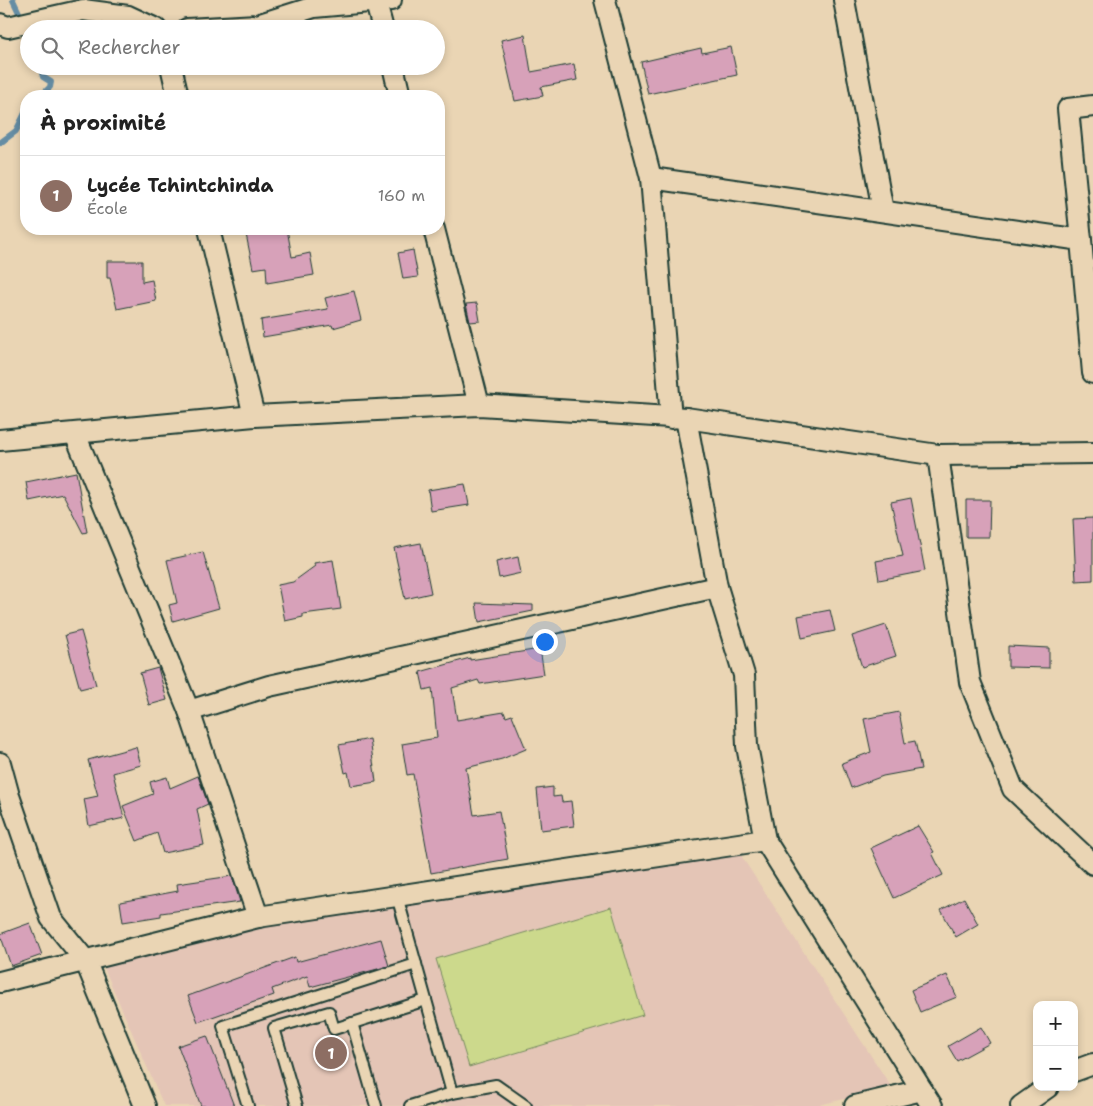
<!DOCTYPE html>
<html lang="fr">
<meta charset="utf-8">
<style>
:root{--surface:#fff;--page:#f2f2f2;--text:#222;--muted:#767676;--line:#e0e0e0;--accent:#db2777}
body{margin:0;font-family:"Shantell Sans",sans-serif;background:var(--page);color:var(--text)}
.controls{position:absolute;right:15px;bottom:15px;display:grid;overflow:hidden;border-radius:10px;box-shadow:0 2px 8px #0003}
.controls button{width:45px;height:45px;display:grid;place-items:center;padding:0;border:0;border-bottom:1px solid var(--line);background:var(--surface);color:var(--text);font:25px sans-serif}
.you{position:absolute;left:544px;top:641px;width:18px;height:18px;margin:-12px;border:4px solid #fff;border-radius:50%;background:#1a73e8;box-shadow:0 0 0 8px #1a73e833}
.badge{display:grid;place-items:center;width:32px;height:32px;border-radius:50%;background:var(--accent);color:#fff;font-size:16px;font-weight:700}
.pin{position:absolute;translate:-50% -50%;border:2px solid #fff;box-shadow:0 1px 5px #0006}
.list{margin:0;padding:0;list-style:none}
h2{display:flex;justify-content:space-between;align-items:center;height:65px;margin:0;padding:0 20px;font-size:21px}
h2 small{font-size:16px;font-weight:400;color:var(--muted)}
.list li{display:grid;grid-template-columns:32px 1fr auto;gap:15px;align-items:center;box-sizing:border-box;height:80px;padding:0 20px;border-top:1px solid var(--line)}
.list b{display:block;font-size:19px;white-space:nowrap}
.list p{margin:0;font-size:16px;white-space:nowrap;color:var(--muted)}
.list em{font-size:16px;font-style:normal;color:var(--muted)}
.icon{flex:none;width:28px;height:28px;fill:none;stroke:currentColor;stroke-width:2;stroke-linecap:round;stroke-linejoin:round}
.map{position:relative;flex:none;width:1093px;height:1106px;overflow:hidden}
.search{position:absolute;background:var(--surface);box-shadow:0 2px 8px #0003;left:20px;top:20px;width:425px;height:55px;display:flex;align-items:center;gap:12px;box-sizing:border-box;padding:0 18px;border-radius:28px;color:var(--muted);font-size:19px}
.panel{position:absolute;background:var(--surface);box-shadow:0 2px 8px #0003;left:20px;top:90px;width:425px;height:145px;border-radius:20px}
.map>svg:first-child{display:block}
</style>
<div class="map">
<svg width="1093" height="1106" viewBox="0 0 1093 1106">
<rect width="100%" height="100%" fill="#ead5b4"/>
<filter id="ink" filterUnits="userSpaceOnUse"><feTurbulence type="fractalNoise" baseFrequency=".02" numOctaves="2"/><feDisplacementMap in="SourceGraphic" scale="10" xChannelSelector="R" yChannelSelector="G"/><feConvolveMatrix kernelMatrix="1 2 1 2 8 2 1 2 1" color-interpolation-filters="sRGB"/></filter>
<g filter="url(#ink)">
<path fill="#e4c5b6" d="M740 854 892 1088 814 1106H164L101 961 255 924Z"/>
<path fill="#ccd98c" stroke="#768b60" d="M611 907 643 1015 469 1067 436 959Z"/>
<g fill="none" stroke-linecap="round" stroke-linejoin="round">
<g stroke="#658da4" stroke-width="6">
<path d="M13 0 29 34"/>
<path d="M40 66 43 77 51 82 50 87 41 96"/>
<path d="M0 143 16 131 26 111"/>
</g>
</g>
<g fill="#d7a1b9" stroke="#1f3d34">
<path d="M525 35 531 72 574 64 577 80 541 87 543 96 515 101 501 40Z"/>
<path d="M731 47 737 75 648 94 641 62 701 48 702 53Z"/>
<path d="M245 229H287L292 257 310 253 314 275 267 283 266 267 253 269Z"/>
<path d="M413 250 418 277 403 279 398 253Z"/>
<path d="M107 261H142V282L152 280 156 301 117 309 110 278H107Z"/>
<path d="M354 291 361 320 333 328 332 325 263 337 261 320 328 309 325 298Z"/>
<path d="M477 303 480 321 470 322 466 304Z"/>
<path d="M76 472 87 532 83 533 63 494 29 501 26 482Z"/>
<path d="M465 484 469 505 431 511 428 490Z"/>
<path d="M911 498 925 571 879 580 876 561 903 556 891 502Z"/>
<path d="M966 500H990L989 537H966Z"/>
<path d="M1093 518V580L1076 581 1073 519Z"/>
<path d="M421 543 431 593 405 599 394 548Z"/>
<path d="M203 552 219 608 173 621 169 605 177 603 167 560Z"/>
<path d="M518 557 521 573 499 578 496 562Z"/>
<path d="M333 560 341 609 303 614V617L285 621 278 585 293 582 315 566 314 563Z"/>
<path d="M476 603 533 605V611L479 622Z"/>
<path d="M830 610 835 631 802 638 798 616Z"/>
<path d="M886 625 896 656 862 667 852 636Z"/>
<path d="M81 631 96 685 80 689 65 635Z"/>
<path d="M1008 646 1049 648V668L1008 667Z"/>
<path d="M540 649 544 674 480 684 478 680 452 688 457 720 504 712 506 717 512 715 526 749 502 759 466 768 474 815 499 811 508 859 431 873 413 774 407 775 402 744 437 738 432 688 424 690 420 672 470 658V660Z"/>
<path d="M158 668 167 700 149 705 140 673Z"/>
<path d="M899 712 905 743 915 741 921 769 883 776 851 788 842 763 871 752 864 719Z"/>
<path d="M370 739 376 782 351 786 348 772 345 773 339 745Z"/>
<path d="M136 747 141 765 113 773 124 818 89 826 84 799 98 796 88 760Z"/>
<path d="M198 776 208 804 197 809 204 845 163 853 157 833 137 841 123 806 153 794 150 782 167 777 170 788Z"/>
<path d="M553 787V797L561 796 562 802 571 801 574 826 541 830 537 789Z"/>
<path d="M918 826 934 852 932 853 943 875 894 898 871 848Z"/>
<path d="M232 876 240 902 161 913V916L123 922 120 902 178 891 177 884Z"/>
<path d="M964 898 978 924 956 937 941 910Z"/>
<path d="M30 923 42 955 11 966 0 934Z"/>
<path d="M381 939 389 966 310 987 307 976 272 989 274 995 198 1022 188 996 295 957 296 962Z"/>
<path d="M947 975 957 997 920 1012 911 990Z"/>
<path d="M981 1027 990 1043 957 1061 948 1046Z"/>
<path d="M207 1036 234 1106H201L178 1046Z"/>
</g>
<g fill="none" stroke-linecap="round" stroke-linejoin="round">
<g stroke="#1f3d34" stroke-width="14">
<g id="lane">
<path d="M397 896 452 1093"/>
<path d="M352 1023 376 1106"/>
<path d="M248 1106 223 1026 416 964"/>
<path d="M297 1106 274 1028 329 1012 334 1029 426 1000"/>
<path d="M410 1106 452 1093 496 1085 526 1106"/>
</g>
</g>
<g stroke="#1f3d34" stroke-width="24">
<g id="street">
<path d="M605 0 651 178 671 418"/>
<path d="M844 0 883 211"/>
<path d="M376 3 383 29"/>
<path d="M0 24 8 27 83 10 128 16 156 29"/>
<path d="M187 29 257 25 314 7 391 0"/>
<path d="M171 66 178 96"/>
<path d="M393 66 400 96"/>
<path d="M651 178 1081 240 1093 373"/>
<path d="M209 229 254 416"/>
<path d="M434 229 479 405"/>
<path d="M1081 240 1068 109 1093 106"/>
<path d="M686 418 717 587 744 675 747 746 765 840"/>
<path d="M75 434 189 711 258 917"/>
<path d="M0 440 254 416 479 405 686 418 938 455 1093 453"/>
<path d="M938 455 970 682 1013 789 1093 864"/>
<path d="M189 711 269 686 717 587"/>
<path d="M0 763 9 796 51 918 85 960 145 1106"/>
<path d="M0 982 258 917 765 840 932 1106"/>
<path d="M1074 1071 1093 1064"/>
<path d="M855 1106 922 1090"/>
<path d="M1021 1106 1048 1087"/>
</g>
</g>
<use href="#lane" stroke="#ead5b4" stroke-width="10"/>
<use href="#street" stroke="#ead5b4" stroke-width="20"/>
</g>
</g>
</svg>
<div class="controls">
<button>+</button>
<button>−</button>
</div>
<div class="you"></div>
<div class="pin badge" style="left:331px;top:1053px;background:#8d6e63">1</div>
<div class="search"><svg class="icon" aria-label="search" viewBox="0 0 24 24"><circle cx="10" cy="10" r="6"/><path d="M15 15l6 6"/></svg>Rechercher</div>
<section class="panel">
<h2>À proximité<small></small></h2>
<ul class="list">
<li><span class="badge" style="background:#8d6e63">1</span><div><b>Lycée Tchintchinda</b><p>École</p></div><em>160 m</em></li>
</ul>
</section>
</div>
